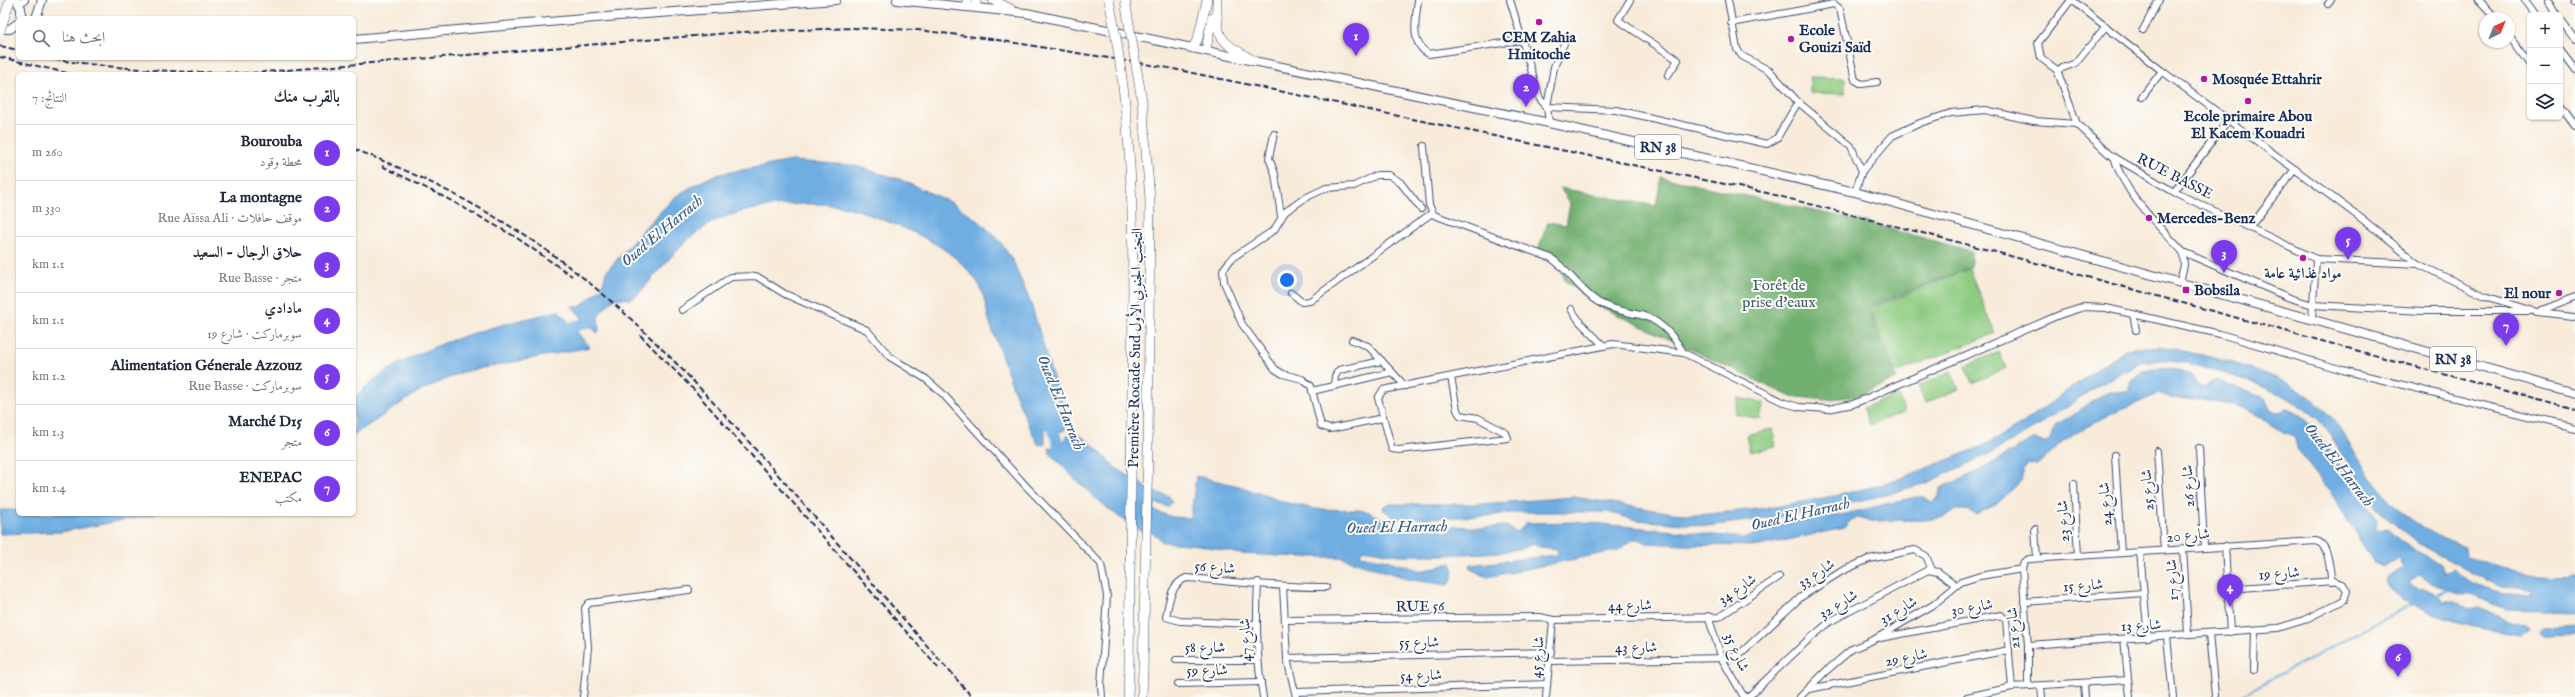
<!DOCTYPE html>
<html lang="ar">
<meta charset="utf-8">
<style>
:root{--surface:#fff;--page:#f2f2f3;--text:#1f2937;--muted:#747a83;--line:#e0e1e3;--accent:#7c3aed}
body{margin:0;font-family:"IM FELL English",Amiri,serif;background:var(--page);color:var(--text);direction:rtl}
.controls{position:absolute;right:12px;top:12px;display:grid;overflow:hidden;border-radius:6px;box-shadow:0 1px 3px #0004}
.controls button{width:36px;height:36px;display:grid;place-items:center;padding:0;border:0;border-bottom:1px solid var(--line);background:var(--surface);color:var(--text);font:20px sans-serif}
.compass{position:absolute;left:2479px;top:12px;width:36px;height:36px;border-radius:50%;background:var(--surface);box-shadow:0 1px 3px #0004;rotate:43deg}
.you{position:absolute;left:1287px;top:280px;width:14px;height:14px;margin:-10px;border:3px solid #fff;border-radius:50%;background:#1a73e8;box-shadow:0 0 0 6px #1a73e833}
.badge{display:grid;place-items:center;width:26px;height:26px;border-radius:50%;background:var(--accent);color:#fff;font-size:13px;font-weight:700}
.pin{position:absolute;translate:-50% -33px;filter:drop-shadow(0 1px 2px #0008)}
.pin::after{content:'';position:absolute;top:21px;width:14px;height:12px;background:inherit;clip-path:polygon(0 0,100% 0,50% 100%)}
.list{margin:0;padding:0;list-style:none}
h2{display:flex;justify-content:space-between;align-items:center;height:52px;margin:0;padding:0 16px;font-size:17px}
h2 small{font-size:13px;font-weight:400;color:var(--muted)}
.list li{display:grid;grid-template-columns:26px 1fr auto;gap:12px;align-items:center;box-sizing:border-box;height:56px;padding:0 16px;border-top:1px solid var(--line)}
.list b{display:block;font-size:15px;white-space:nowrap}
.list p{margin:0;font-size:13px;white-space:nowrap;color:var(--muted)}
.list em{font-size:13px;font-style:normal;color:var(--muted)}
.icon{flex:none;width:22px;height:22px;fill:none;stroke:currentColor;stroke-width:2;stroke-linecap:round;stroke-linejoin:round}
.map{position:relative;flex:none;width:2575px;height:697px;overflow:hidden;direction:ltr}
.search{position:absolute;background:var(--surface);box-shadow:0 1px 3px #0004;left:16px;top:16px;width:340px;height:44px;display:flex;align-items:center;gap:10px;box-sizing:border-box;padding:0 14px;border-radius:6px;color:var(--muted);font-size:15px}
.panel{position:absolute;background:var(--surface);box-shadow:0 1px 3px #0004;left:16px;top:72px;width:340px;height:444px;border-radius:6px;direction:rtl}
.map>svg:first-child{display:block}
</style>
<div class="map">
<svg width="2575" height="697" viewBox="0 0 2575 697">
<rect width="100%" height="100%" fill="#fdfcf7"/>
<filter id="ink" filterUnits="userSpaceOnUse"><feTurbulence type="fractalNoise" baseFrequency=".025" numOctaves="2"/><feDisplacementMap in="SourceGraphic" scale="8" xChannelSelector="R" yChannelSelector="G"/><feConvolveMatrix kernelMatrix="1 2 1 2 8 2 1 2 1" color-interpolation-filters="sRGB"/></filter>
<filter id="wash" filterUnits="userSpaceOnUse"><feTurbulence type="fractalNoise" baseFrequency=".012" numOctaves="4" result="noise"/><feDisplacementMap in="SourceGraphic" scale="16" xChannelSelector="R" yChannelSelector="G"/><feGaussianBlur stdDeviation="0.9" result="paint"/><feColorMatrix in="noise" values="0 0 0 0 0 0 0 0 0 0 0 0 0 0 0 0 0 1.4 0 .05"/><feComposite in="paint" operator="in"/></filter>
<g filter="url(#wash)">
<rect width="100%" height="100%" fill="#f8ebda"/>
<g fill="#8ecc82" stroke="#547e70">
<path d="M1810 77 1845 78V94L1810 93Z"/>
<path d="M1969 269 1995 333 1896 373 1870 309Z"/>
<path d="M1999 352 2006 368 1972 383 1965 366Z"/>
<path d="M1951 372 1959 389 1925 403 1918 386Z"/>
<path d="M1898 394 1904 412 1870 425 1863 408Z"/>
<path d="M1738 398 1764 403 1760 419 1735 414Z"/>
<path d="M1772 429 1776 446 1750 452 1746 435Z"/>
</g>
<path fill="#72b070" stroke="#467067" d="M1661 177 1865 222 1971 251V267L1868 308 1897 379 1857 396 1824 400 1789 396 1597 305 1566 282 1561 271 1549 260 1536 255 1548 222 1566 225 1570 203 1560 188 1656 206Z"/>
<g fill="#6faee2" stroke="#456ea0">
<path d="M791 161 852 165 899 179 952 203 979 221 1000 241 1014 263 1031 304 1055 384 1072 424 1067 429 1054 434 1052 427 1045 429V443L1043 445 1038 444C1017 405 1005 364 990 323 986 311 985 294 978 283 955 249 918 233 881 219 871 216 861 210 850 208 814 199 740 205 708 225 683 239 658 273 637 295L630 299 615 298 598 315 599 331 597 333 571 306 580 307 602 287 606 272 650 222 675 197 694 185 715 175Z"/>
<path d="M559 311 590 347 462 372 418 392 354 435V398C402 347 493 326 559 311Z"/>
<path d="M2159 346C2207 356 2274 369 2313 399 2343 422 2355 459 2379 488 2402 517 2430 535 2465 547L2466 554C2492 571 2544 577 2575 574V611L2506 609 2467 593 2462 594 2436 586 2420 574 2409 582 2411 586 2431 592 2443 600C2455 599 2459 603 2469 610L2480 608 2510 622 2527 624 2530 628 2521 634C2482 628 2409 617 2385 581L2386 578 2403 567 2400 557 2385 567 2374 563 2333 496 2298 451 2294 436C2274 431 2256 410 2231 404 2215 400 2167 399 2158 394L2094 422 2063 442 2037 465 2027 463 2023 469V479L1998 503 1976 515 1967 510H1955L1945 517 1925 520 1869 521 1857 518 1851 520 1844 528 1759 546 1682 545 1647 543 1639 539H1634L1619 550 1488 577 1470 569 1471 565 1556 555 1558 553 1557 549 1540 547 1534 543 1524 548 1502 552 1445 555H1400L1363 549 1360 553 1361 555 1387 560 1421 571 1451 563 1454 571 1451 582 1447 585 1412 580 1340 557H1299L1241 554 1199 545 1162 542C1152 527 1145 535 1134 527 1102 507 1077 481 1050 454L1049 448 1062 445 1066 436 1076 433 1090 442 1116 468 1154 492 1169 496 1172 502 1168 507 1156 503 1153 510 1172 517 1188 518 1191 515 1196 476 1239 486 1283 502 1315 509 1359 510 1370 512 1396 527 1434 526 1444 532H1448L1454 526 1482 528 1506 526 1516 532 1522 528 1525 523 1582 522 1744 538 1785 523 1841 515 1915 497H1924L1933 502 1938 498 1941 488 1979 471 2031 440 2035 439 2044 443 2049 441 2055 426 2087 405 2110 391 2127 392C2132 388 2130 382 2134 378 2149 364 2174 368 2192 374L2196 384 2202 387 2217 380 2265 398 2271 411 2279 412 2286 409C2305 414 2317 433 2328 448L2330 451 2325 459 2326 462 2339 465 2377 519 2375 529 2377 531 2387 528 2415 551 2441 564 2444 573 2454 569C2469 585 2511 600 2532 593L2531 589 2502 587 2493 584 2419 543 2377 509 2331 436 2320 421 2302 407 2282 395 2249 381 2191 364 2162 360 2141 363 2094 388 2035 428 1989 454 1926 483 1885 495 1786 516 1708 526 1637 520 1607 512H1519L1487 516 1396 519 1383 509 1384 506 1389 504H1482L1574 497 1673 513 1698 515 1768 508 1839 495 1891 482 1983 446 2020 425 2125 349Z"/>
<path d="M0 510H18V514H156L61 532 0 534Z"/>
<path d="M2575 623V632L2543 633 2539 630 2542 625Z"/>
</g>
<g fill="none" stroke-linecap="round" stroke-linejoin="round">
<g stroke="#6faee2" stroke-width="2">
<path d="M2434 596 2450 589"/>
<path d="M2238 697 2398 611 2415 603"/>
</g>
<g stroke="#6faee2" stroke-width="11">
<path d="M560 331 586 323 596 312"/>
<path d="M1050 420 1059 447 1067 459"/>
</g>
</g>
</g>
<g filter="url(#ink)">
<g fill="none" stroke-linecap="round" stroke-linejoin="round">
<g stroke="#3c4b71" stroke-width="8">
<g id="minor">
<path d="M1418 0C1416 18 1409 44 1429 54L1523 40"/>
<path d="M1510 0 1540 99 1547 107 1549 123"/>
<path d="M1630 0 1618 20 1678 60 1668 75"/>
<path d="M2072 0 2162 71 2366 222 2418 264 2485 296 2537 312 2575 316"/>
<path d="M2479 0 2496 18"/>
<path d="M2525 0 2536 15"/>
<path d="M2549 0 2558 15"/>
<path d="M2574 0 2575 2"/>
<path d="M19 4 25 0"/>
<path d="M2328 4 2331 0"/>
<path d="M2560 18 2575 39"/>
<path d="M1731 23 1834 4 1840 9 1855 80 1862 84 1877 82"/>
<path d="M2143 30 2159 0"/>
<path d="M2509 36 2530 65"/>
<path d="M1565 41 1554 67 1547 107 1616 110 1767 144 1777 138 1798 102 1770 71 1742 56 1737 49 1728 0"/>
<path d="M2560 48 2575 68"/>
<path d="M2057 70 2077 124 2109 154 2174 192 2316 259 2418 264"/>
<path d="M2057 70 2041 58 2038 43 2071 0"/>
<path d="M2057 70 2076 63 2106 26"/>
<path d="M2142 97 2162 71"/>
<path d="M1798 102 1851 146 1862 171"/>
<path d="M2560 107 2575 127"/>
<path d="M1274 134 1269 158 1275 174 1281 216"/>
<path d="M1424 146 1429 205 1434 215 1551 258C1569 270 1579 290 1598 302 1609 309 1623 311 1636 314 1659 318 1672 334 1684 353"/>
<path d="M2114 157C2124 194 2157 224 2183 252L2184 265 2180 282"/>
<path d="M1855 192 1862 171 1892 136 1920 123 1951 113 1985 110 2034 121 2077 124"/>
<path d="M2174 192 2228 120"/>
<path d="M2250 227 2295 169"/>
<path d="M2183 252 2290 298 2313 305 2423 311H2530"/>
<path d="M1291 293 1302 302 1310 301 1432 213"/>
<path d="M1571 309 1580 322 1603 345"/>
<path d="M682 310 731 277 756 276 785 294 867 330 890 357 926 379 943 394 1026 486 1101 564 1107 596 1101 685 1102 697"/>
<path d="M2541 310 2575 297"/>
<path d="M2133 314 2136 330"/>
<path d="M2312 319 2316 259"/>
<path d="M1352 340 1368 346 1405 386"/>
<path d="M1451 377 1457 410 1460 415 1478 418 1506 433 1508 438 1399 450 1392 449 1378 398 1383 390 1613 344 1684 353 1785 403 1799 407 1828 409 1853 404 2059 315 2084 307 2106 308 2220 334 2343 370 2575 428"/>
<path d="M1334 386 1335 376 1339 370 1382 361"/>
<path d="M1312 391 1392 372"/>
<path d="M1383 418 1330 429 1321 426 1311 386 1302 379 1283 374 1275 369 1242 324 1224 282 1223 270 1232 258 1274 230 1285 212 1305 198 1326 188 1354 186 1377 175H1389L1400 182 1421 209"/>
<path d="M2199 448 2204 547"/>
<path d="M2157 451 2164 550"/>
<path d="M2115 455 2121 553"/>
<path d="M2074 484 2078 556"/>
<path d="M2035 529 2037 558"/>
<path d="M2225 546 2230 632"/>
<path d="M2183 548 2188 634"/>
<path d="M2140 552 2148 638"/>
<path d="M1258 582C1256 621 1256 658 1263 697"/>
<path d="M1283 587 1287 658 1296 697"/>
<path d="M2024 602 2143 593"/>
<path d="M1708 616 1722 659 1744 697"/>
<path d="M1286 620 1540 617 1553 620 1719 617 1779 577"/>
<path d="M1256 624 1180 621 1166 617C1169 602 1170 585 1186 578 1233 581 1279 588 1326 587"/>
<path d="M2209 634 2215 695"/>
<path d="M2167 637 2173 697"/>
<path d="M1880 638 2001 615 2006 620 2012 687"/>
<path d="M2124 639 2130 697"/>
<path d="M2028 645 2278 628 2304 620 2344 600 2347 591 2343 584 2334 581 2228 589"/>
<path d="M1287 658 1551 652"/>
<path d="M1176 660H1258"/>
<path d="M1550 661 1731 658 1741 653 1801 597 1842 571 1869 559 1915 550 1926 556 1932 570"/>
<path d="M2254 670 2255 630"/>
<path d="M1178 684 1261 682"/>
<path d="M2084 684 2085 697"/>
<path d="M2028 685V645L2022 569 2024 562 2029 559 2316 541C2330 544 2329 570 2332 582"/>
<path d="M2041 687 2042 697"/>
<path d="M1809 689 2009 650"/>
<path d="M1296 692 1547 684"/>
<path d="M583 697 588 647 585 608 589 603 689 590"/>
<path d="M1546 697 1553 620"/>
<path d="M1748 697 1808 640 1831 621 1928 570 1938 572 1956 585"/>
<path d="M1800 697 1825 672 1852 649 1875 639 1933 605 1961 582 1980 576 2022 569"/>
<path d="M1967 697 2012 687 2128 680"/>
</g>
</g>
<g stroke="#3c4b71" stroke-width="10">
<g id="major">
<path d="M16 0 21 8V18"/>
<path d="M897 0 1026 13 1549 123 1855 192 2575 393"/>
<path d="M36 18 42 0"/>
<path d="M0 29H10L18 23"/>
<path d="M354 39 618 16 836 0"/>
</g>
</g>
<g stroke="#3c4b71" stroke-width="10">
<g id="highway">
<path d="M976 0V6"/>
<path d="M993 0 1012 10"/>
<path d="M1217 0C1216 42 1220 40 1254 61"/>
<path d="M967 5V0"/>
<path d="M1193 48 1198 38 1207 0"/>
<path d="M1206 50 1212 18"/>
<path d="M1128 697 1129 669"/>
<path d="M1142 697 1143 669"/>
</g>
</g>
<use href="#minor" stroke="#fff" stroke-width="6"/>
<use href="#major" stroke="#fff" stroke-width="8"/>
<use href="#highway" stroke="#fff" stroke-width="9"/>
<g stroke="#1b2f5e" stroke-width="2" stroke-dasharray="6 3" stroke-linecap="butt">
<path d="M0 46 18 50"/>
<path d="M0 57 71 74"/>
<path d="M45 58C114 69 182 73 252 73L742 32 853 28 918 30 991 39 1164 67 1767 193 1992 251 2575 410"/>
<path d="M354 149C428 178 500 215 564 263 648 326 717 406 787 485 848 556 910 626 972 697"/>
<path d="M382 166 450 200 514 236 572 276"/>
<path d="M640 335 695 391 940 670"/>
</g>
<g stroke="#3c4b71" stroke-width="10" stroke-linecap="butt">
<g id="highway-bridge">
<path d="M1109 0C1136 129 1134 258 1132 389 1131 482 1130 576 1129 669"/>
<path d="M1125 0 1142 101 1150 199 1148 449 1143 669"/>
<path d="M0 31 10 0"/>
</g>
</g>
<use href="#highway-bridge" stroke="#fff" stroke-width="9"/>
</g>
</g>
<g fill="#b5179e" stroke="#fdfcf7" stroke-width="1.5">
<circle cx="1539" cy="22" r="4"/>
<circle cx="1791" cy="39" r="4"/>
<circle cx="2204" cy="79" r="4"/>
<circle cx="2248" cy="101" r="4"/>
<circle cx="2149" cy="218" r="4"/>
<circle cx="2303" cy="258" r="4"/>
<rect x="2182" y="286" width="8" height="8" rx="2"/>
<circle cx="2559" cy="293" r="4"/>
</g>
<g text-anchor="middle" stroke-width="4" stroke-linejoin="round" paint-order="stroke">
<g fill="#fdfcf7" stroke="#5f6c8c" stroke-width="1">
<rect x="1635" y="135" width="46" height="24" rx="3"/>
<rect x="2430" y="347" width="46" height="24" rx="3"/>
</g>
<g font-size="14" font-weight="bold" fill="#1b2f5e">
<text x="1658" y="152">RN 38</text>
<text x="2453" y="364">RN 38</text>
</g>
<g font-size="15" font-weight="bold" fill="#1b2f5e" stroke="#fdfcf7" text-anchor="start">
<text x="1799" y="35">Ecole<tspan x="1799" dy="17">Gouizi Saïd</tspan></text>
<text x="1539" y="42" text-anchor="middle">CEM Zahia<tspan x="1539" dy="17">Hmitoche</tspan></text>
<text x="2212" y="84">Mosquée Ettahrir</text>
<text x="2248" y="121" text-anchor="middle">Ecole primaire Abou<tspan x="2248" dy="17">El Kacem Kouadri</tspan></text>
<text x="2157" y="223">Mercedes-Benz</text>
<text x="2303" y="278" text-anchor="middle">مواد غذائية عامة</text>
<text x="2194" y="295">Bobsila</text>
<text x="2551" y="298" text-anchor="end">El nour</text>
</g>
<g font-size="15" fill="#1b2f5e" stroke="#fdfcf7">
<text transform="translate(2175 176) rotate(27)" y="5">RUE BASSE</text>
<text transform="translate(1135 348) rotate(-89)" y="5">Première Rocade Sud التجنب الجنوبي الأول</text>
<text transform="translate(2188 486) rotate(-93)" y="5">شارع 26</text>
<text transform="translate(2147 490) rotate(-94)" y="5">شارع 25</text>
<text transform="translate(2105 504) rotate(-94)" y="5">شارع 24</text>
<text transform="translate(2063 521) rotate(-93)" y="5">شارع 23</text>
<text transform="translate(2188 535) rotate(-5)" y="5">شارع 20</text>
<text transform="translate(1215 567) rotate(4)" y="5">شارع 56</text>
<text transform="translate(1816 573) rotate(-33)" y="5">شارع 33</text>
<text transform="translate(2279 573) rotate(-4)" y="5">شارع 19</text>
<text transform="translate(2172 580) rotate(-93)" y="5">شارع 17</text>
<text transform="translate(2083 585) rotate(-4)" y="5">شارع 15</text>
<text transform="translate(1737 589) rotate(-34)" y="5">شارع 34</text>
<text transform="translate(1838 604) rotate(-31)" y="5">شارع 32</text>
<text transform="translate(1630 605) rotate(-1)" y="5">شارع 44</text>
<text transform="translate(1420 606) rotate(-1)" y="5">RUE 56</text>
<text transform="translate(1972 607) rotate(-10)" y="5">شارع 30</text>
<text transform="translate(1898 610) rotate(-31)" y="5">شارع 31</text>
<text transform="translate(2141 625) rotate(-3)" y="5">شارع 13</text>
<text transform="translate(2013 628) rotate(-94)" y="5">شارع 21</text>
<text transform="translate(1245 640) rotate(-92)" y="5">شارع 47</text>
<text transform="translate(1419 642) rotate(-1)" y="5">شارع 55</text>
<text x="1205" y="652">شارع 58</text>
<text transform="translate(1636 647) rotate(-1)" y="5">شارع 43</text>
<text transform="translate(1737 652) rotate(66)" y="5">شارع 35</text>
<text transform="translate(1537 657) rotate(-85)" y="5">شارع 45</text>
<text transform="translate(1906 657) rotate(-11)" y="5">شارع 29</text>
<text transform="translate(1207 670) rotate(-1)" y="5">شارع 59</text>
<text transform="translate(1421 675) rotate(-2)" y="5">شارع 54</text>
</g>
<g font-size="15" fill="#3e5e69" stroke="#fdfcf7">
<text x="1779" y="290">Forêt de<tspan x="1779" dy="17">prise d'eaux</tspan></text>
</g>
<g font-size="16" font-style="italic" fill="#385b8c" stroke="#fdfcf7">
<text transform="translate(661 230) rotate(-40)" y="6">Oued El Harrach</text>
<text transform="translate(1062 402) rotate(68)" y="6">Oued El Harrach</text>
<text transform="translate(2340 464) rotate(52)" y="6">Oued El Harrach</text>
<text transform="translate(1800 513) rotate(-13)" y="6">Oued El Harrach</text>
<text transform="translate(1397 526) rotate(-1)" y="6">Oued El Harrach</text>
</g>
</g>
</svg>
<div class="controls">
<button>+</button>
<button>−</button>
<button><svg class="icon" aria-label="layers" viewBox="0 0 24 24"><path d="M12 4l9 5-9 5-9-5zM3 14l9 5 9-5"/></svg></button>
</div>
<svg class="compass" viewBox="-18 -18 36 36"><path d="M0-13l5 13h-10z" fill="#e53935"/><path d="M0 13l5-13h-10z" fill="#747a83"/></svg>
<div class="you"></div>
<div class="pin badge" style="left:1356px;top:56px">1</div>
<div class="pin badge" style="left:1526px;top:107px">2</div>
<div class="pin badge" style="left:2224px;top:273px">3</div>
<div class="pin badge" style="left:2230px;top:607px">4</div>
<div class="pin badge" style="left:2348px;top:260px">5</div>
<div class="pin badge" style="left:2398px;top:677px">6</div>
<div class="pin badge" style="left:2506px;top:346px">7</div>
<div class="search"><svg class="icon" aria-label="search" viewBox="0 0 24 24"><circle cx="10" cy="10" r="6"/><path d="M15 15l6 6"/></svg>ابحث هنا</div>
<section class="panel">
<h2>بالقرب منك<small>النتائج: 7</small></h2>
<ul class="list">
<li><span class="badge">1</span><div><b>Bourouba</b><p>محطة وقود</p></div><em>260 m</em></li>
<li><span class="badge">2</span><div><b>La montagne</b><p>موقف حافلات · Rue Aïssa Ali</p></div><em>330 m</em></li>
<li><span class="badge">3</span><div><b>حلاق الرجال - السعيد</b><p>متجر · Rue Basse</p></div><em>1.1 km</em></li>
<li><span class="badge">4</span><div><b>مادادي</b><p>سوبرماركت · شارع 19</p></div><em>1.1 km</em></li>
<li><span class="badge">5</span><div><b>Alimentation Génerale Azzouz</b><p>سوبرماركت · Rue Basse</p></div><em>1.2 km</em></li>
<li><span class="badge">6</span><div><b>Marché D15</b><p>متجر</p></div><em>1.3 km</em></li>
<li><span class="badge">7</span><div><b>ENEPAC</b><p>مكتب</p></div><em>1.4 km</em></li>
</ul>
</section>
</div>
